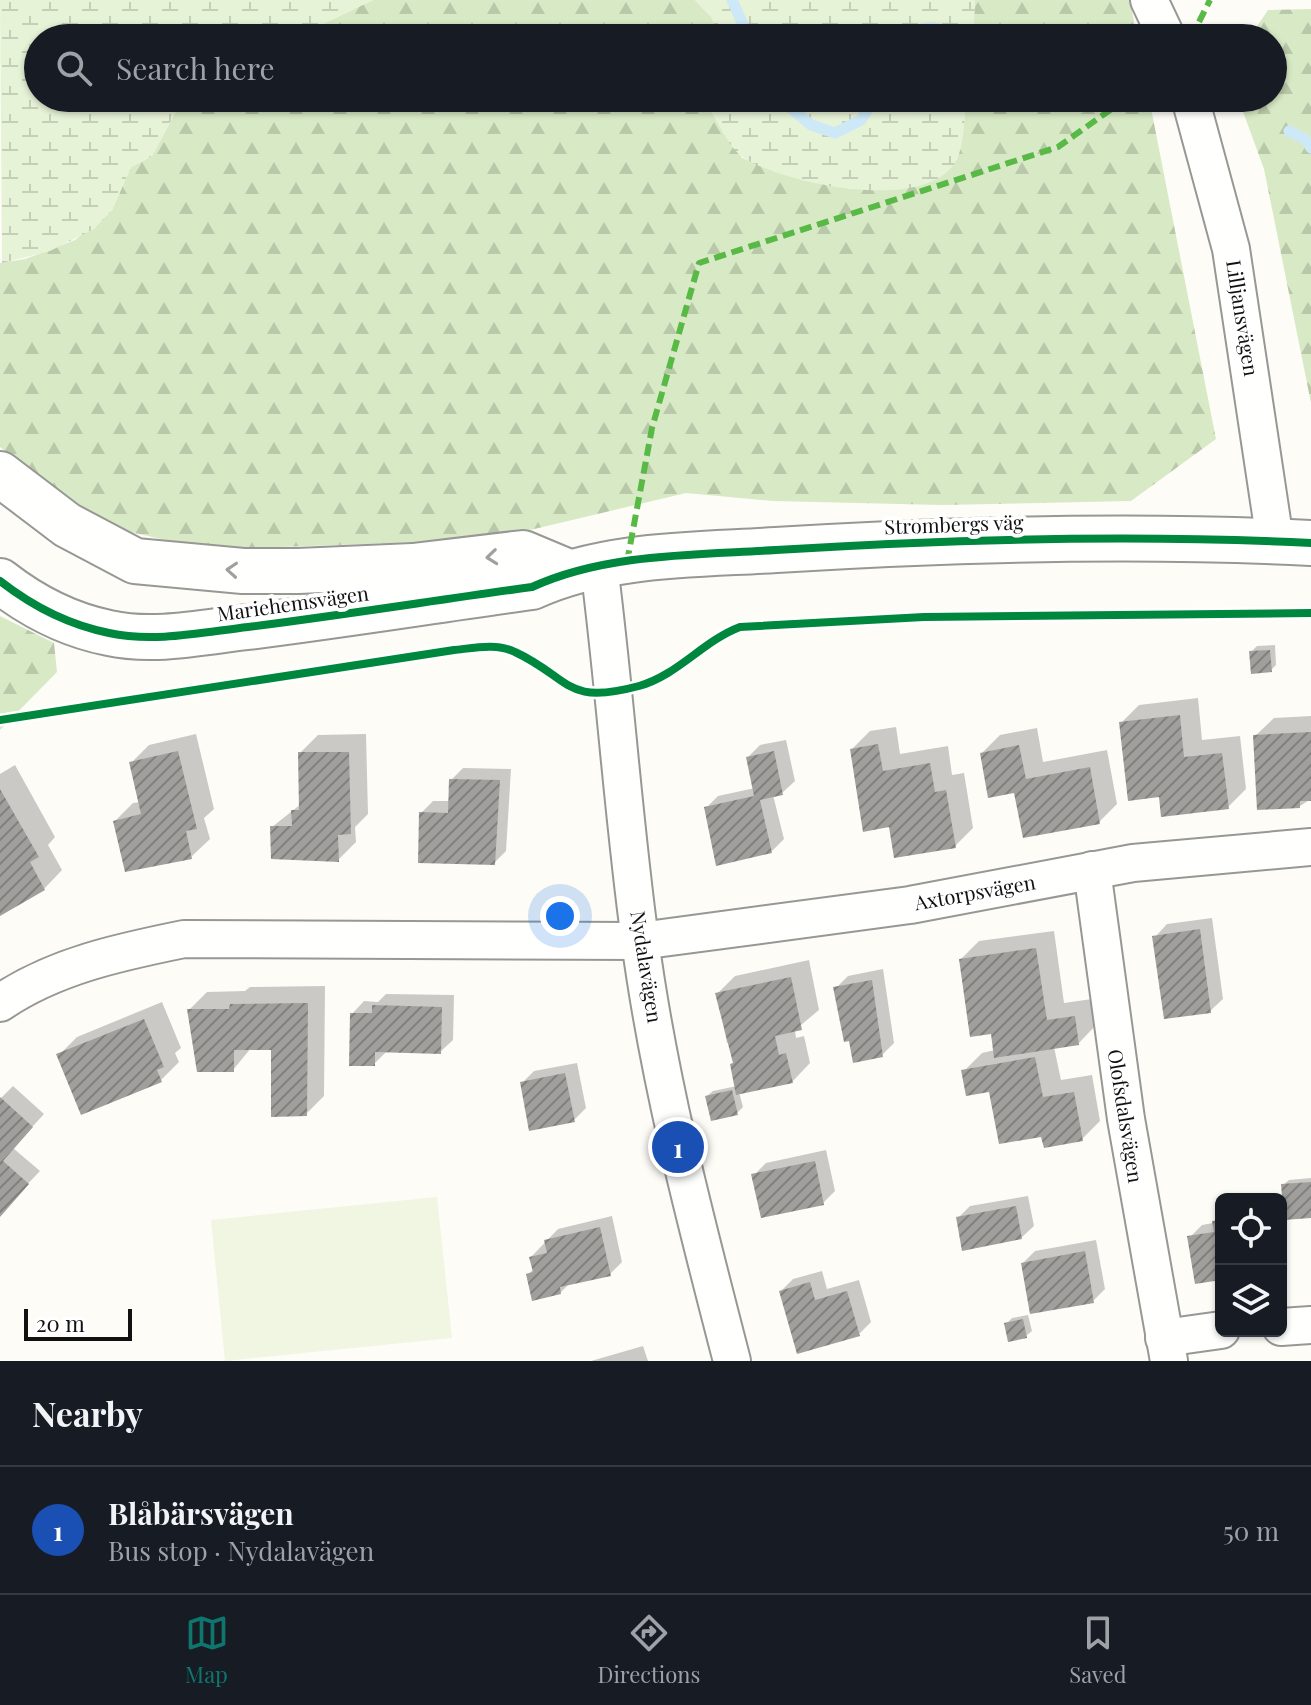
<!DOCTYPE html>
<meta charset="utf-8">
<style>
:root{--surface:#171b24;--page:#242831;--text:#f1f3f6;--muted:#9ea1a6;--line:#363941;--accent:#0f766e}
body{margin:0;font-family:"Playfair Display",serif;background:var(--page);color:var(--text)}
.controls{position:absolute;right:24px;bottom:24px;display:grid;overflow:hidden;border-radius:12px;box-shadow:0 2px 6px #0004}
.controls button{width:72px;height:72px;display:grid;place-items:center;padding:0;border:0;border-bottom:2px solid var(--line);background:var(--surface);color:var(--text);font:40px sans-serif}
.scale{position:absolute;left:24px;bottom:20px;width:108px;box-sizing:border-box;padding-left:8px;border:4px solid #111;border-top:0;font-size:22px;line-height:28px;white-space:nowrap;color:#111;-webkit-text-stroke:6px #fff;paint-order:stroke}
.you{position:absolute;left:560px;top:916px;width:28px;height:28px;margin:-20px;border:6px solid #fff;border-radius:50%;background:#1a73e8;box-shadow:0 0 0 12px #1a73e833}
.badge{display:grid;place-items:center;width:52px;height:52px;border-radius:50%;background:var(--accent);color:#fff;font-size:26px;font-weight:700}
.pin{position:absolute;translate:-50% -50%;border:4px solid #fff;box-shadow:0 2px 8px #0006}
.list{margin:0;padding:0;list-style:none}
h2{display:flex;justify-content:space-between;align-items:center;height:104px;margin:0;padding:0 32px;font-size:34px}
h2 small{font-size:26px;font-weight:400;color:var(--muted)}
.list li{display:grid;grid-template-columns:52px 1fr auto;gap:24px;align-items:center;box-sizing:border-box;height:128px;padding:0 32px;border-top:2px solid var(--line)}
.list b{display:block;font-size:30px;white-space:nowrap}
.list p{margin:0;font-size:26px;white-space:nowrap;color:var(--muted)}
.list em{font-size:26px;font-style:normal;color:var(--muted)}
.icon{flex:none;width:44px;height:44px;fill:none;stroke:currentColor;stroke-width:2;stroke-linecap:round;stroke-linejoin:round}
.map{position:relative;flex:none;width:1311px;height:1361px;overflow:hidden}
.search{position:absolute;background:var(--surface);box-shadow:0 2px 6px #0004;left:24px;right:24px;top:24px;height:88px;display:flex;align-items:center;gap:20px;box-sizing:border-box;padding:0 28px;border-radius:44px;color:var(--muted);font-size:30px}
.sheet{height:232px;background:var(--surface)}
nav{display:flex;justify-content:space-around;align-items:center;box-sizing:border-box;height:112px;border-top:2px solid var(--line);background:var(--surface);font-size:22px;color:var(--muted)}
nav a{display:grid;justify-items:center;gap:4px}
nav .on{color:var(--accent)}
.map>svg:first-child{display:block}
</style>
<div class="map">
<svg width="1311" height="1361" viewBox="0 0 1311 1361">
<defs>
<pattern id="forest-firs" width="22" height="20" patternUnits="userSpaceOnUse" patternTransform="scale(2)"><rect width="22" height="20" fill="#d8eac5"/><path d="M5 1l3.5 6h-7zM16 11l3.5 6h-7z" fill="#b8c8a8"/></pattern>
<pattern id="wetland-marsh" width="20" height="14" patternUnits="userSpaceOnUse" patternTransform="scale(2)"><rect width="20" height="14" fill="#e7f3d7"/><path d="M1 5h8M5 5V1M11 12h8M15 12V8" fill="none" stroke="#c5cfb8"/></pattern>
<pattern id="building-hatch" width="6" height="6" patternUnits="userSpaceOnUse" patternTransform="scale(2)"><rect width="6" height="6" fill="#a19f9c"/><path d="M-1 1l2-2M0 6l6-6M5 7l2-2" fill="none" stroke="#82807e"/></pattern>
</defs>
<rect width="100%" height="100%" fill="#fdfcf7"/>
<g fill="url(#forest-firs)">
<path d="M373 0H695L712 18 718 38H293Z"/>
<path d="M975 0H1130L1137 38H973Z"/>
<path d="M1311 9V403L1264 169 1238 98H1273V38H1249L1268 10Z"/>
<path d="M183 98H711L709 108 742 158 803 180 851 189 957 160 966 98H1149L1216 439 1131 501 942 505 773 501 686 493 530 530 421 542 251 548 178 543 113 528 71 509 0 447V263L25 259 75 240 112 210 131 167 152 156Z"/>
<path d="M0 616 54 643 57 672 0 730Z"/>
</g>
<g fill="url(#wetland-marsh)">
<path d="M0 0H373L293 38H38V98H183L152 156 131 167 112 210 94 229 50 251 2 263Z"/>
<path d="M695 0H975L973 38H718L712 18Z"/>
<path d="M711 98H966C964 117 965 142 957 159 930 215 785 184 744 158 730 150 718 122 709 108Z"/>
</g>
<path fill="#f0f6e1" d="M437 1197 452 1338 225 1361 211 1220Z"/>
<g fill="#0003">
<path d="M1275 645 1276 665 1271 670 1251 652 1257 646Z"/>
<path d="M1198 698 1202 740 1240 736 1246 789 1228 807 1121 723 1139 705Z"/>
<path d="M1311 716V799L1300 806 1255 736 1274 718Z"/>
<path d="M896 727 900 754 948 746 952 775 964 773 973 828 955 846 891 825 852 749 870 731Z"/>
<path d="M1037 728 1043 762 1107 750 1117 804 1099 822 1016 791 982 753 1000 735Z"/>
<path d="M196 734 214 809 204 818 210 839 191 857 115 821 133 803 140 802 131 763 149 745Z"/>
<path d="M366 734 368 814 355 827 356 842 338 860 272 827 301 804 300 753 318 735Z"/>
<path d="M786 740 795 781 782 793 773 795 784 839 772 851 706 808 718 796 755 788 748 757 760 745Z"/>
<path d="M15 765 55 837 48 845 62 870 44 889 0 914V774Z"/>
<path d="M463 768 511 769 506 851 494 863 421 813 433 801H450L451 780Z"/>
<path d="M1212 918 1223 999 1210 1011 1155 937 1167 924Z"/>
<path d="M1054 931 1064 1003 1092 999 1096 1025 1078 1044 1054 1047 1061 1080 1092 1075 1100 1121 1082 1139 1043 1134 964 1071 982 1053 995 1050 992 1032 961 959 979 941Z"/>
<path d="M809 960 819 1010 795 1030 796 1038 804 1036 810 1063 792 1082 739 1092 743 1107 737 1113 707 1096 713 1091 737 1086 731 1043H727L717 994 735 976Z"/>
<path d="M883 969 894 1043 882 1055 836 988 848 976Z"/>
<path d="M325 986 324 1096 306 1114 273 1048H251L233 1070 189 1010 207 992 245 991 250 987Z"/>
<path d="M386 994 454 995 453 1040 440 1052H386L374 1064 352 1014 364 1001 378 1002Z"/>
<path d="M162 1002 181 1048 175 1053 179 1062 161 1080 59 1055 77 1037Z"/>
<path d="M577 1063 586 1108 574 1120 522 1083 534 1071Z"/>
<path d="M13 1086 44 1114 13 1148 40 1171 0 1213V1099Z"/>
<path d="M826 1150 835 1191 823 1203 754 1175 766 1163Z"/>
<path d="M1311 1178V1216L1283 1185 1289 1180Z"/>
<path d="M1028 1196 1034 1226 1021 1238 958 1218 970 1206Z"/>
<path d="M1221 1215V1278L1190 1237 1202 1225 1213 1223Z"/>
<path d="M612 1216 622 1262 610 1274 570 1283 560 1293 528 1274 534 1269 531 1257 558 1229Z"/>
<path d="M1096 1240 1105 1289 1093 1301 1023 1263 1035 1251Z"/>
<path d="M822 1271 827 1289 859 1280 871 1322 859 1334 781 1291 793 1279Z"/>
<path d="M1028 1315 1032 1331 1026 1336 1006 1324 1012 1318Z"/>
<path d="M643 1346 648 1361H591Z"/>
</g>
<g fill="none" stroke-linecap="round" stroke-linejoin="round">
<g stroke="#cde8f7" stroke-width="11">
<path d="M732 0 749 38"/>
<path d="M903 38C925 22 941 27 964 38"/>
<path d="M779 98 811 125 835 133 861 120 875 98"/>
<path d="M1066 98 1082 107"/>
<path d="M1289 131 1305 139 1311 148"/>
</g>
</g>
<g fill="url(#building-hatch)">
<path d="M1270 650 1272 672 1251 674 1249 651Z"/>
<path d="M1180 715 1184 757 1222 753 1229 809 1161 817 1159 797 1128 801 1119 722Z"/>
<path d="M1311 732V801H1300V808L1257 810 1253 735Z"/>
<path d="M878 744 883 771 930 763 935 792 946 790 956 848 894 858 889 827 863 832 850 749Z"/>
<path d="M1019 745 1026 779 1090 767 1100 824 1023 838 1014 793 988 798 980 753Z"/>
<path d="M178 751 197 829 186 831 192 859 125 872 113 821 141 814 129 762Z"/>
<path d="M774 751 783 795 760 800 772 853 716 866 704 807 754 796 746 757Z"/>
<path d="M298 752H349L351 834 338 835 339 862 271 859 270 826H292L291 810H299Z"/>
<path d="M449 779 500 780 495 865 418 863 419 812 448 813Z"/>
<path d="M0 789 39 857 30 862 45 890 0 916Z"/>
<path d="M1200 929 1211 1013 1164 1019 1152 936Z"/>
<path d="M1036 948 1047 1020 1075 1016 1079 1045 994 1058 991 1034 970 1037 959 959Z"/>
<path d="M791 977 802 1030 775 1036 779 1055 786 1053 793 1083 736 1095 730 1064 733 1063 715 993Z"/>
<path d="M872 980 883 1057 853 1063 849 1041 844 1042 833 987Z"/>
<path d="M308 1003 307 1116 271 1117V1050H234V1072H197L187 1009H229L230 1004Z"/>
<path d="M372 1005 442 1007 441 1054 375 1052V1066H349L350 1013H372Z"/>
<path d="M144 1019 164 1067 157 1070 162 1082 81 1115 56 1054Z"/>
<path d="M1035 1057 1043 1097 1074 1092 1083 1141 1044 1148 1041 1137 999 1144 989 1092 966 1096 961 1070Z"/>
<path d="M565 1073 575 1122 529 1131 520 1082Z"/>
<path d="M732 1090 738 1115 711 1121 705 1096Z"/>
<path d="M0 1097 33 1127 3 1161 29 1184 0 1217Z"/>
<path d="M815 1161 824 1205 761 1218 751 1174Z"/>
<path d="M1311 1182V1218L1284 1220 1281 1184Z"/>
<path d="M1016 1206 1022 1239 962 1251 956 1217Z"/>
<path d="M1221 1220V1280L1195 1284 1187 1236 1214 1232 1212 1221Z"/>
<path d="M600 1227 611 1276 560 1287 561 1294 532 1301 526 1274 533 1272 529 1257 547 1253 544 1240Z"/>
<path d="M1085 1251 1094 1303 1030 1314 1021 1263Z"/>
<path d="M810 1282 815 1300 847 1291 860 1336 797 1354 779 1291Z"/>
<path d="M1023 1319 1027 1338 1008 1342 1004 1323Z"/>
</g>
<g fill="none" stroke-linecap="round" stroke-linejoin="round">
<g stroke="#979795" stroke-width="40">
<g id="minor">
<path d="M1149 0 1167 38"/>
<path d="M1190 98 1231 249 1275 541"/>
<path d="M599 566C615 690 623 816 640 940 659 1083 696 1222 732 1361"/>
<path d="M1092 870 1126 1119 1169 1361"/>
<path d="M0 1003C54 966 120 952 184 939L640 941 910 905 1133 863 1311 847"/>
<path d="M1281 1327 1311 1325"/>
<path d="M1164 1338 1221 1330"/>
</g>
</g>
<g stroke="#979795" stroke-width="48">
<g id="tertiary">
<path d="M0 474 67 525 135 561 243 571H298L413 566 523 553 566 571"/>
<path d="M0 581C32 606 69 625 109 633 154 643 204 632 248 627 343 615 437 600 532 587 606 553 696 555 776 550 955 539 1132 534 1311 543"/>
</g>
</g>
<use href="#minor" stroke="#fffffe" stroke-width="36"/>
<use href="#tertiary" stroke="#fffffe" stroke-width="44"/>
<g stroke="#58b947" stroke-width="6" stroke-dasharray="12 6" stroke-linecap="butt">
<path d="M1191 38 1210 0"/>
<path d="M627 562 652 428 699 263 1058 147 1127 98"/>
</g>
<g stroke="#fff" stroke-width="13">
<g id="cycleway">
<path d="M0 581C32 606 69 625 109 633 154 643 204 632 248 627 343 615 437 600 532 587 606 553 696 555 776 550 955 539 1132 534 1311 543"/>
<path d="M0 720 454 650C474 648 497 643 515 652 571 678 564 706 639 686 678 675 703 641 740 627L924 617 1311 613"/>
</g>
</g>
<use href="#cycleway" stroke="#00873e" stroke-width="8"/>
</g>
<defs><path id="oneway-chevron" d="M-2-3.5L2.5 0L-2 3.5" fill="none" stroke-width="1.6" stroke-linecap="round" stroke-linejoin="round" transform="scale(2)"/></defs>
<g stroke="#a0a09f">
<use href="#oneway-chevron" transform="translate(492 557) rotate(174)"/>
<use href="#oneway-chevron" transform="translate(232 570) rotate(-176)"/>
</g>
<g text-anchor="middle" stroke-width="8" stroke-linejoin="round" paint-order="stroke">
<g font-size="20" fill="#111" stroke="#fff">
<text transform="translate(1242 318) rotate(81)" y="7">Lilljansvägen</text>
<text transform="translate(954 525) rotate(-2)" y="7">Strombergs väg</text>
<text transform="translate(293 604) rotate(-8)" y="7">Mariehemsvägen</text>
<text transform="translate(975 893) rotate(-10)" y="7">Axtorpsvägen</text>
<text transform="translate(646 967) rotate(81)" y="7">Nydalavägen</text>
<text transform="translate(1125 1116) rotate(81)" y="7">Olofsdalsvägen</text>
</g>
</g>
</svg>
<div class="controls">
<button><svg class="icon" aria-label="locate" viewBox="0 0 24 24"><circle cx="12" cy="12" r="6"/><path d="M12 2v4M12 18v4M2 12h4M18 12h4"/></svg></button>
<button><svg class="icon" aria-label="layers" viewBox="0 0 24 24"><path d="M12 4l9 5-9 5-9-5zM3 14l9 5 9-5"/></svg></button>
</div>
<div class="scale">20 m</div>
<div class="you"></div>
<div class="pin badge" style="left:678px;top:1147px;background:#1a4fb4">1</div>
<div class="search"><svg class="icon" aria-label="search" viewBox="0 0 24 24"><circle cx="10" cy="10" r="6"/><path d="M15 15l6 6"/></svg>Search here</div>
</div>
<section class="sheet">
<h2>Nearby<small></small></h2>
<ul class="list">
<li><span class="badge" style="background:#1a4fb4">1</span><div><b>Blåbärsvägen</b><p>Bus stop · Nydalavägen</p></div><em>50 m</em></li>
</ul>
</section>
<nav>
<a class="on"><svg class="icon" aria-label="map" viewBox="0 0 24 24"><path d="M3 6l6-2 6 2 6-2v14l-6 2-6-2-6 2zM9 4v14M15 6v14"/></svg>Map</a>
<a><svg class="icon" aria-label="directions" viewBox="0 0 24 24"><path d="M12 3l9 9-9 9-9-9zM9 14v-3h6M13 9l2 2-2 2"/></svg>Directions</a>
<a><svg class="icon" aria-label="saved" viewBox="0 0 24 24"><path d="M7 4h10v16l-5-4-5 4z"/></svg>Saved</a>
</nav>
